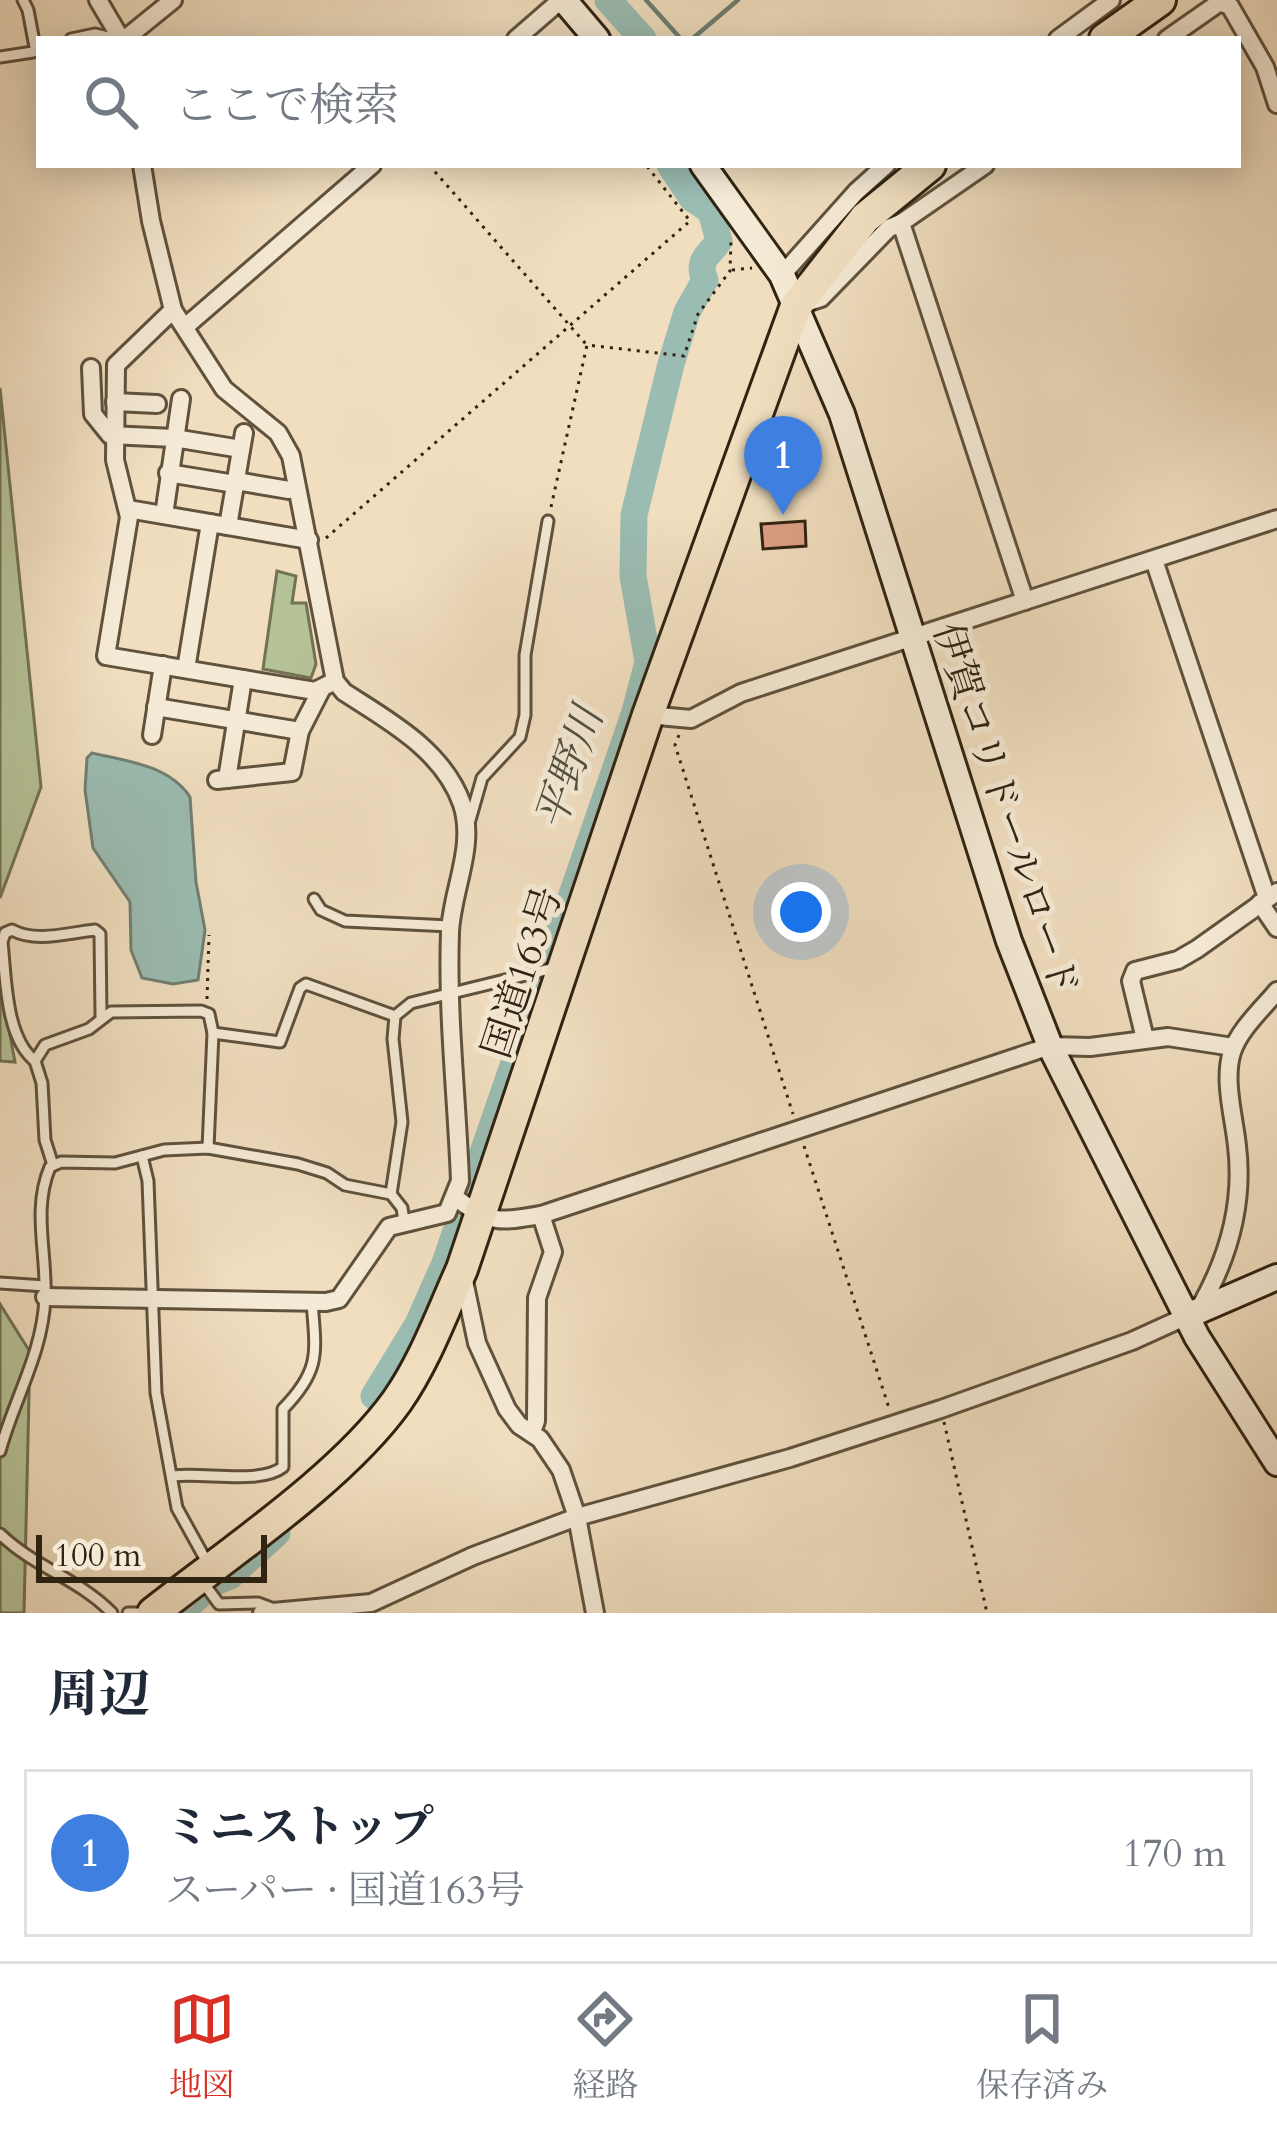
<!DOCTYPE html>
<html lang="ja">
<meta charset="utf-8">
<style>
:root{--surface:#fff;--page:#f2f2f3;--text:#1f2937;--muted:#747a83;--line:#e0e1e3;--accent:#d93025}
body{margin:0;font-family:Cardo,"Noto Serif JP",serif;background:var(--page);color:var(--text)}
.scale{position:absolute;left:36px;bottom:30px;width:231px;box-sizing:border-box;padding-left:12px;border:6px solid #302312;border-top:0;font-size:33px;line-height:42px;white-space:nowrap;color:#302312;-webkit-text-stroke:9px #f5ead5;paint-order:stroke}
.you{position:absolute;left:801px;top:912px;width:42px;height:42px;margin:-30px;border:9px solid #fff;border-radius:50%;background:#1a73e8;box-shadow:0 0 0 18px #1a73e833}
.badge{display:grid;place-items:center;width:78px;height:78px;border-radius:50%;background:var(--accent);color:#fff;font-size:39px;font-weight:700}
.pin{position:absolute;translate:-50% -99px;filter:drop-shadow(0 3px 6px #0008)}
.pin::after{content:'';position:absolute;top:63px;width:42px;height:36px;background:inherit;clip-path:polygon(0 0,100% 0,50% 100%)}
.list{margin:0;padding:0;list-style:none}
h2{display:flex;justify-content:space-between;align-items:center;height:156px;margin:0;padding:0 48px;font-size:51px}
h2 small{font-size:39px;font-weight:400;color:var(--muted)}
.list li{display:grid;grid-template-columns:78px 1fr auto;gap:36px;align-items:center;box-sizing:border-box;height:168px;margin:0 24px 24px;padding:0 24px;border:3px solid var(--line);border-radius:0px}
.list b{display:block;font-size:45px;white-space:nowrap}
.list p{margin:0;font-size:39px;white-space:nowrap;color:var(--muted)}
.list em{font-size:39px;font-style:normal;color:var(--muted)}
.icon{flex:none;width:66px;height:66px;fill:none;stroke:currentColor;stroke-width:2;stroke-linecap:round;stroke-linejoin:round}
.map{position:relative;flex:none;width:1277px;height:1613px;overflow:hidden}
.search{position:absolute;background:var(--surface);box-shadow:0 6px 30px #0003;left:36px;right:36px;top:36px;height:132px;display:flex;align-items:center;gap:30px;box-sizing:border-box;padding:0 42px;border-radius:0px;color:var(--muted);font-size:45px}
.sheet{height:348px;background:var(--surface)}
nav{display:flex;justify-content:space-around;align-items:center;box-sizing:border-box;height:168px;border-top:3px solid var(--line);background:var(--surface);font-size:33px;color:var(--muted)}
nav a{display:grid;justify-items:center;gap:6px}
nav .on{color:var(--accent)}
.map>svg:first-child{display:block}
</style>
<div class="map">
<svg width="1277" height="1613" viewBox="0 0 1277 1613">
<rect width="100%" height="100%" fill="#f0debf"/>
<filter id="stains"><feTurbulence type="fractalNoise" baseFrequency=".00167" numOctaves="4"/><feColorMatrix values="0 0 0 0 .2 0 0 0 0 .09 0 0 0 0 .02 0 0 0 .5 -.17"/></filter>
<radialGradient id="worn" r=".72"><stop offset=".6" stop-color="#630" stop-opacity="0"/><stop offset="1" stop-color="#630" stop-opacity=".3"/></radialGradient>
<g fill="#b5c296" stroke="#727254" stroke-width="3">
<path d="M0 388 41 787 0 898Z"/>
<path d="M277 571 296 576 292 603H306L316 664 311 678 263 669Z"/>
<path d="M0 982 15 1062 0 1061Z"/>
<path d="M0 1304 30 1352 24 1613H0Z"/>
</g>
<path fill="#9abcb2" stroke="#707f72" stroke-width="3" d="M92 753C126 761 169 765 190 797L196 882 205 930 198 980 173 984 142 978 131 950 130 902 93 848 85 790 87 758Z"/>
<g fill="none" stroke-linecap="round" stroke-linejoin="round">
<g stroke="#707f72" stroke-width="4.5">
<path d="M646 0 681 39"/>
<path d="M1256 35 1273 67"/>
<path d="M692 39 738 0"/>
</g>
<g stroke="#9abcb2" stroke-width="27">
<path d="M608 0 643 39"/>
<path d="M374 1396 418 1324 445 1263 635 712 648 662 633 576 634 515 671 364 687 312 705 280C696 259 710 255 719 241L711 211 692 198 670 165"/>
<path d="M180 1613 213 1583 230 1576 277 1533"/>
</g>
</g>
<path fill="#dc9f85" stroke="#302312" stroke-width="3" d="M805 521 806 546 763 549 761 524Z"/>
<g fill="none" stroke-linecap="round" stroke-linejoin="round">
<g stroke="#60523d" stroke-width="15">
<g id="lane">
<path d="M23 0 28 10 35 47"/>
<path d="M71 39 95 34 117 39"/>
<path d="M0 57 33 52 38 46"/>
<path d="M470 820 482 778 520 737 525 715V655L548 521"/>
<path d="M314 899 321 910 345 921 450 926"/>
<path d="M213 1033 280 1042 300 988 306 984 395 1016 411 1003 554 968"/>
<path d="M35 1061C5 1037 6 977 2 942L5 933 12 930C36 943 67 933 95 930L100 934 101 1016"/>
<path d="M142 1156 148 1181 156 1393 177 1508 208 1564"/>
<path d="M53 1165 45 1140 42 1083 35 1061 45 1045 89 1029 111 1012 201 1011 209 1014 213 1033 208 1148"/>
<path d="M391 1194 402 1122 393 1039 395 1016"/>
<path d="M0 1283 45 1286"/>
<path d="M0 1451C14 1399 43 1353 45 1297 47 1252 32 1210 50 1167L61 1162 115 1163 164 1150 208 1148 298 1164 327 1173 345 1185 391 1194 402 1208 404 1221"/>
<path d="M173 1476C204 1472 260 1485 283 1467V1409C321 1370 316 1353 312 1302"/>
<path d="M0 1534C34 1567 79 1579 112 1613"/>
<path d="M202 1581 219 1604 258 1603 274 1609"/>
<path d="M128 1613H137"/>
</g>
</g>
<g stroke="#60523d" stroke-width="22">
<g id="street">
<path d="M98 0 121 39"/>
<path d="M125 39 173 0"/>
<path d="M516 39 561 0"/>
<path d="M1058 39 1111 0"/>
<path d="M1167 39 1220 2 1230 6 1265 67 1277 104"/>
<path d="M985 165 901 223 1025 601"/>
<path d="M782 275 856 192 886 165"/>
<path d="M803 304 821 298 889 228 901 223"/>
<path d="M173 310 116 365 115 460 129 517 106 656 315 691 335 681"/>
<path d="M185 327 372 165"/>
<path d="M91 368 93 414 110 435 174 438 241 449"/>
<path d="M115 402 157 404"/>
<path d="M168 473 235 484"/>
<path d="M236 481 289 490"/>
<path d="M128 509 309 540"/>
<path d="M164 515 181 399"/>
<path d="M228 526 244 433"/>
<path d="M1154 560 1267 898"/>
<path d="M186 669 210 523"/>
<path d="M156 707 300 731"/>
<path d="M648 715 691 719 741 693 1277 519"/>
<path d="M152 735 163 665"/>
<path d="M227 779 243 679"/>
<path d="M217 780 292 772 300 731 321 690"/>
<path d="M1260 903 1277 928"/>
<path d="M1145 1039 1131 981 1135 971 1178 960 1197 949 1277 892"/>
<path d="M456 1198C490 1224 500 1222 541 1215L1050 1046 1090 1047 1168 1037 1233 1047"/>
<path d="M463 1276 477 1343 507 1409 519 1425 540 1439 561 1470 577 1517 595 1613"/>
<path d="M45 1297 326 1302 339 1299 389 1227 447 1213 460 1181C457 1099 447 1014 450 932 452 889 476 847 462 804 443 750 389 721 344 692L335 681 291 456 278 433 224 389 173 310 151 221 142 165"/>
<path d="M1199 1309C1228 1259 1244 1204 1237 1146 1234 1117 1223 1080 1232 1052 1239 1030 1262 1009 1277 991"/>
<path d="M532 1432 536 1421 537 1298 553 1252 541 1215"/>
<path d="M262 1613 371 1603 473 1556 577 1517 790 1458 941 1409 1132 1341 1187 1316"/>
</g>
</g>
<g stroke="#302312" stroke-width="30">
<g id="secondary">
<path d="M564 0 597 39"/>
<path d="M703 165 782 275 842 414 1009 941 1050 1046 1197 1337 1277 1463"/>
<path d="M1187 1316 1277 1277"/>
</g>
</g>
<g stroke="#302312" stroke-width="36">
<g id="highway">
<path d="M1105 39 1160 0"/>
<path d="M153 1613C229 1553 342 1478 397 1401 425 1361 442 1313 462 1269L648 715 796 306 865 218 930 165"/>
</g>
</g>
<g stroke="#302312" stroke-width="3" stroke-dasharray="3 6" stroke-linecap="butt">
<path d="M429 165 586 344"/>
<path d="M732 270 752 268"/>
<path d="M551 507 587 345 684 356 698 314 730 271 731 241"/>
<path d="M326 538 690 221 646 165"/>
<path d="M679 735 675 745 793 1114"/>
<path d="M207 999 209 935"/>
<path d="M804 1146 890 1411"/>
<path d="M944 1422 987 1613"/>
</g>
<use href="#lane" stroke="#f5ead5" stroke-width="9"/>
<use href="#street" stroke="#f5ead5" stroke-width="16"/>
<use href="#secondary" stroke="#f5ead5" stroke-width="24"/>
<use href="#highway" stroke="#f0debf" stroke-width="30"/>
</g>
<g text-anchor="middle" stroke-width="10" stroke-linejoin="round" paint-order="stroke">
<g font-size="39" fill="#302312" stroke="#f5ead5">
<text transform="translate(1007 809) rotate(72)" y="14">伊賀コリドールロード</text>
<text transform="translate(521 972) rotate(-72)" y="14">国道163号</text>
</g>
<g font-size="42" font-style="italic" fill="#505142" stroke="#f5ead5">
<text transform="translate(568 768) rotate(-71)" y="15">平野川</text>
</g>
</g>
<rect width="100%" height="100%" filter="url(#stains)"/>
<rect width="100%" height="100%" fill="url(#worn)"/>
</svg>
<div class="scale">100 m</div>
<div class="you"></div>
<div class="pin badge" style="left:783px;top:515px;background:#3f7fe0">1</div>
<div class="search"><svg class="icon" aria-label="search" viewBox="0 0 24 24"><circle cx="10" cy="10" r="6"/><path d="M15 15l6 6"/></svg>ここで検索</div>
</div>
<section class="sheet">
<h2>周辺<small></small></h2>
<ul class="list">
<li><span class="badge" style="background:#3f7fe0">1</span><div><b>ミニストップ</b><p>スーパー · 国道163号</p></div><em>170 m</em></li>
</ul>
</section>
<nav>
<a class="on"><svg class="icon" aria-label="map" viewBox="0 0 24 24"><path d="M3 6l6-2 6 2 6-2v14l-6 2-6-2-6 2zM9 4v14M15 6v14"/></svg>地図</a>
<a><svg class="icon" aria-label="directions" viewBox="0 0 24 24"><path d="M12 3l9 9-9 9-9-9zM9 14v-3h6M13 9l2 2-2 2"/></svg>経路</a>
<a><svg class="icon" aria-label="saved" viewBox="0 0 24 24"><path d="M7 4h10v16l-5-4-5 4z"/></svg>保存済み</a>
</nav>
